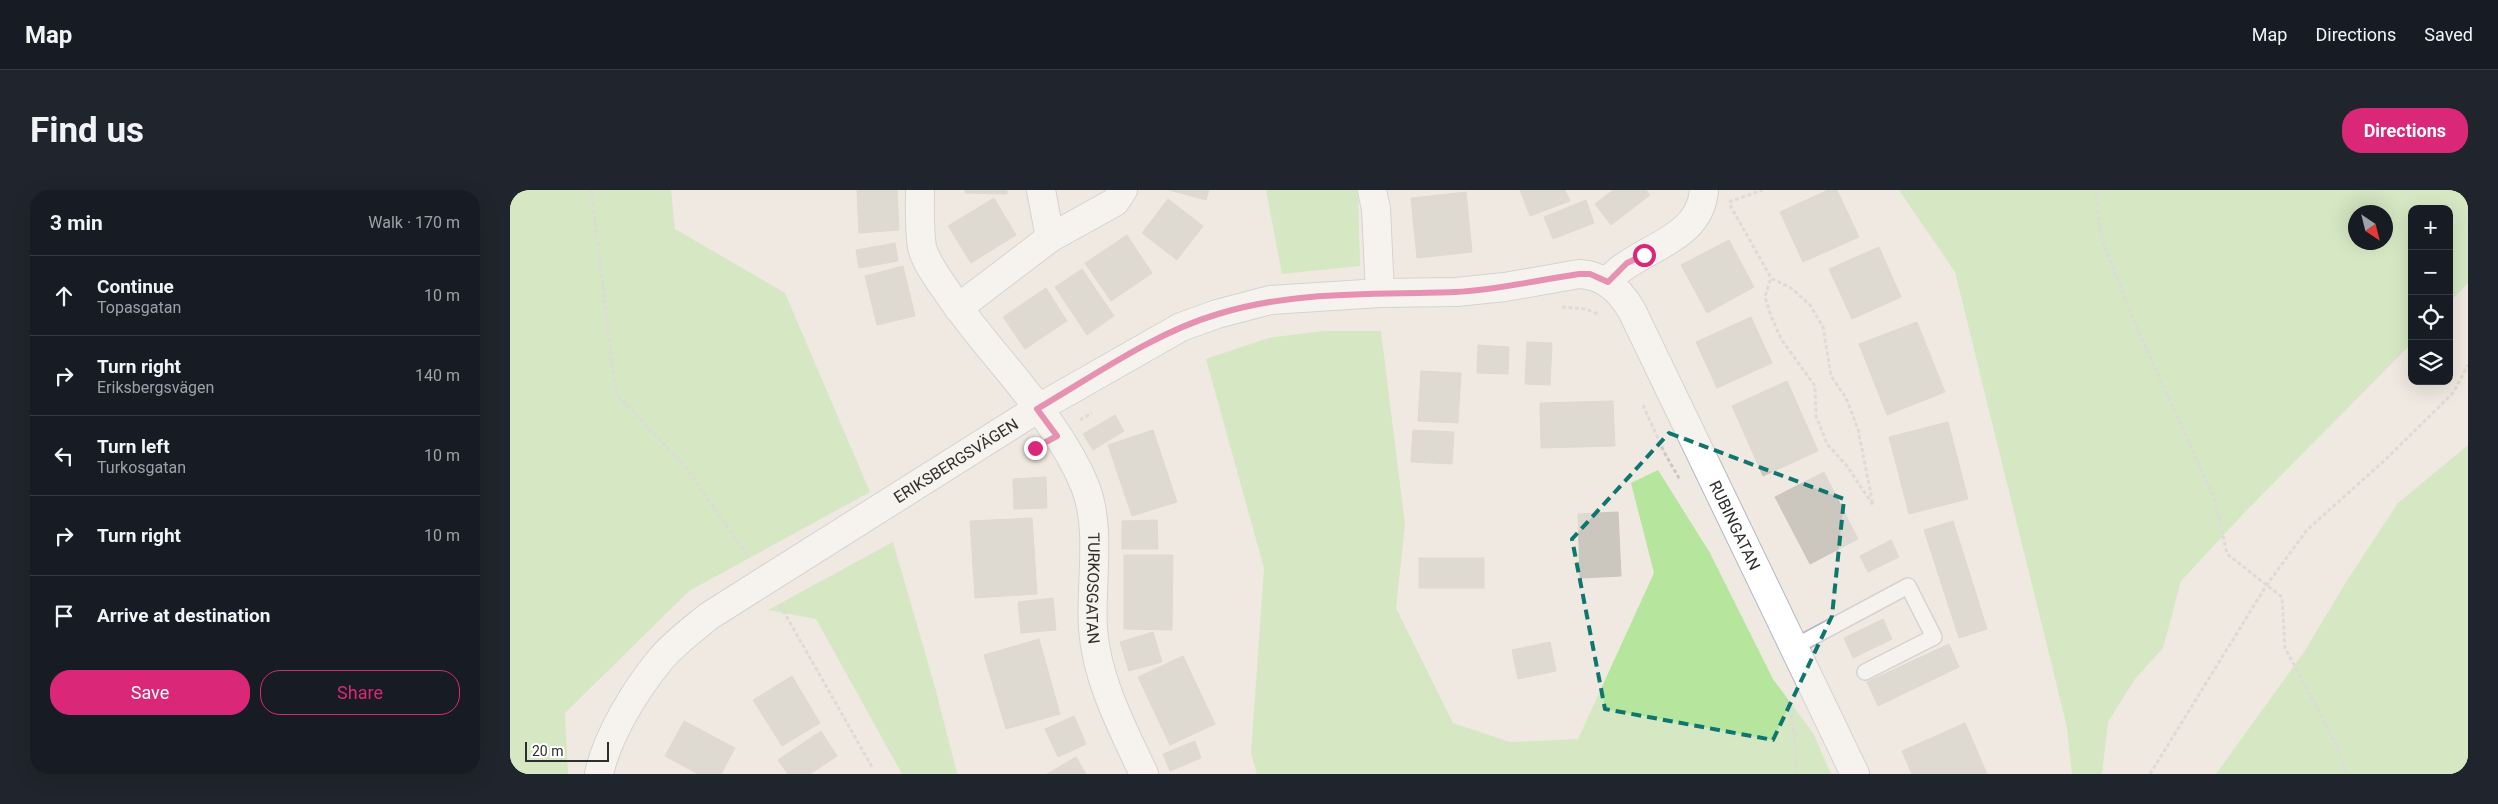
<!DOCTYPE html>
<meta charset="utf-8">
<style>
:root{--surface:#171b24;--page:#20242c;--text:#f1f3f6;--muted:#9ea1a6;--line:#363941;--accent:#db2777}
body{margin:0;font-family:Roboto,sans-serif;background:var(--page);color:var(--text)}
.controls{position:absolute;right:15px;top:15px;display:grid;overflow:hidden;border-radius:10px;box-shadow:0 5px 20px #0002}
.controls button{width:45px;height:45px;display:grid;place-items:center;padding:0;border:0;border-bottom:1px solid var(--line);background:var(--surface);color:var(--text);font:25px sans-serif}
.compass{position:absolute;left:1838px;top:15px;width:45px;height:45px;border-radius:50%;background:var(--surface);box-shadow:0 5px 20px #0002;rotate:145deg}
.scale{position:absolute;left:15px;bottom:12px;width:84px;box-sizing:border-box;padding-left:5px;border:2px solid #2e2e2e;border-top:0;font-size:14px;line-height:18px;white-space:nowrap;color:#2e2e2e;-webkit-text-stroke:4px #fff;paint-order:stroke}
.stop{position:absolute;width:15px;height:15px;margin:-11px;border:4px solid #db2777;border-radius:50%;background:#fff}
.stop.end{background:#db2777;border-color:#fff;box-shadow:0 1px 5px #0008}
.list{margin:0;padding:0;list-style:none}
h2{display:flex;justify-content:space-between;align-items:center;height:65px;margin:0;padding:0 20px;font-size:21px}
h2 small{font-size:16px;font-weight:400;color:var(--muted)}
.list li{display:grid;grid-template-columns:32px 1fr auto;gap:15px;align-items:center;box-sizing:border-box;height:80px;padding:0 20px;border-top:1px solid var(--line)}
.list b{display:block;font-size:19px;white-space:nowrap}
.list p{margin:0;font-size:16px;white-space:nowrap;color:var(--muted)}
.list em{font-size:16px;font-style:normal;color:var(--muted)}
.actions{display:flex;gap:10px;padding:15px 20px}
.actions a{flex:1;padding:11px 0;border:1px solid var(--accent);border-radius:20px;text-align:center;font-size:18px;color:var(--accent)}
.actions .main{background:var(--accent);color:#fff}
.icon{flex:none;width:28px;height:28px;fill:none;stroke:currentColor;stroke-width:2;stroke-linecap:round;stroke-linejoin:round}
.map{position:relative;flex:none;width:1958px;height:584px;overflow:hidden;border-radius:20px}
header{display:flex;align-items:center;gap:30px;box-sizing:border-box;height:70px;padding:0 25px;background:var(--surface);border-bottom:1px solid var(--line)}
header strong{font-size:24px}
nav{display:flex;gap:28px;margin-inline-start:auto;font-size:18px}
.intro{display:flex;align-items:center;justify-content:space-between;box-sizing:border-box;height:120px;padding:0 30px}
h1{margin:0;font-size:35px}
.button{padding:12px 22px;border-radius:20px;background:var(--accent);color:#fff;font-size:18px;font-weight:700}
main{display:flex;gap:30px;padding:0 30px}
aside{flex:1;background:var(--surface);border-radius:20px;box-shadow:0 5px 20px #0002}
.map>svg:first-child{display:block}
</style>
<header>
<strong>Map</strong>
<nav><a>Map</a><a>Directions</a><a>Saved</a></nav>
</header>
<div class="intro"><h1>Find us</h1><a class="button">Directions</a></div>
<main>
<aside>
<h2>3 min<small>Walk · 170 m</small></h2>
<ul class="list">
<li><svg class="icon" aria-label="ahead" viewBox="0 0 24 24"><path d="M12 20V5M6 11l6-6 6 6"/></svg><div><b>Continue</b><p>Topasgatan</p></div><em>10 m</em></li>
<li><svg class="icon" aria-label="right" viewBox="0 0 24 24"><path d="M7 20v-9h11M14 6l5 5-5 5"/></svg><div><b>Turn right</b><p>Eriksbergsvägen</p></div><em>140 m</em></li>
<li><svg class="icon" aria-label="left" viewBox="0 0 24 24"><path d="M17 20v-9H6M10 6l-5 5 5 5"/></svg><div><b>Turn left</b><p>Turkosgatan</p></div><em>10 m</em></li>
<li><svg class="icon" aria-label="right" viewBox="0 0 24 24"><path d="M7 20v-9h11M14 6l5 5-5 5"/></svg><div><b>Turn right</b></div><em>10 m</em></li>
<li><svg class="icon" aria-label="arrive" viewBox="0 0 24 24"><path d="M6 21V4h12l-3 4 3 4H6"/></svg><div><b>Arrive at destination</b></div></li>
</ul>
<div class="actions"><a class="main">Save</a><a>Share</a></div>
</aside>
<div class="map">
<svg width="1958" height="584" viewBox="0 0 1958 584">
<rect width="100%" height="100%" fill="#efe9e1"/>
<g fill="#b6e59e" fill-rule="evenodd">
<path d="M0 0H161L165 39 275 103 360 302 179 401 55 523 58 584H0Z"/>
<path d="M756 0H848L850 76 772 84Z"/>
<path d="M1389 0H1958V93L1939 113V19H1902V153L1735 322 1671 391 1653 458 1625 489 1598 532 1592 584H1562L1557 537 1445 82ZM1846 22H1876V52H1846Z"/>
<path d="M813 141H871L895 335 886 418 943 533 1000 552 1068 549 1144 383 1121 293 1148 280 1200 363 1263 489 1303 543 1321 584H747L741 563 754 378 696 169 759 148Z"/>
<path d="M1958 255V584H1706L1794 462 1838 389 1888 313Z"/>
<path d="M383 352 425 497 447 584H392L306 429 258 420Z"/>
</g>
<g fill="#cbc7bf" stroke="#cbc5ba">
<path d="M347 0H387L389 40 349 43Z"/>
<path d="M455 0H497V4L455 3Z"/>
<path d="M659 0H699L696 10Z"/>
<path d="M1010 0H1055L1060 11 1020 26Z"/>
<path d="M1103 0H1136L1140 5 1101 35 1085 14Z"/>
<path d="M1318 0H1327L1349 47 1293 72 1270 22Z"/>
<path d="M956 2 962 62 907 68 901 8Z"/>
<path d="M484 8 506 45 461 73 438 36Z"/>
<path d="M658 9 693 36 667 70 632 43Z"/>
<path d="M1076 10 1084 33 1043 49 1034 27Z"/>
<path d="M617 45 642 83 601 111 575 73Z"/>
<path d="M1219 50 1244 97 1197 123 1171 75Z"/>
<path d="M385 53 388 71 349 78 346 60Z"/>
<path d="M1369 57 1391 107 1342 129 1319 79Z"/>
<path d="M393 76 405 126 367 135 355 86Z"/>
<path d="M572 79 604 126 577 145 545 97Z"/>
<path d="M536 98 557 131 515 159 493 127Z"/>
<path d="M1241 127 1262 173 1207 198 1186 152Z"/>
<path d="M1407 132 1435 202 1377 225 1349 154Z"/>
<path d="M1017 152 1042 153 1040 195 1015 194Z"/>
<path d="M968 155 999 157 998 184 967 183Z"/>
<path d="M911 181 951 183 948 233 908 231Z"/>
<path d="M1277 191 1308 261 1253 286 1222 216Z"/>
<path d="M1103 211 1105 256 1031 258 1030 213Z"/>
<path d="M605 225 614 241 583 260 573 244Z"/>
<path d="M1438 232 1458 309 1399 324 1379 247Z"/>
<path d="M643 240 667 312 622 326 598 255Z"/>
<path d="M903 240 944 242 942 274 901 272Z"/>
<path d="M1314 282 1348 349 1300 374 1265 307Z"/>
<path d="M536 287 537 318 504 319 503 289Z"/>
<path d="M1108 322 1111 386 1070 388 1068 324Z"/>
<path d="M522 328 527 404 465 408 460 331Z"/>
<path d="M647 330 648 359H612V331Z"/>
<path d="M1443 331 1477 439 1449 448 1414 340Z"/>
<path d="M1381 350 1389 367 1358 382 1350 366Z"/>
<path d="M614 365H663L662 440 614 439Z"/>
<rect x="909" y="368" width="65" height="30"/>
<path d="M543 408 546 440 511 443 508 412Z"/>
<path d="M1373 429 1382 449 1343 468 1334 448Z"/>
<path d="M643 442 652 472 619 481 610 452Z"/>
<path d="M529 449 550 524 496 539 474 465Z"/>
<path d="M1040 452 1046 481 1008 489 1002 460Z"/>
<path d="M1439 454 1449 477 1368 516 1357 492Z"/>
<path d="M673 466 705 534 660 555 628 487Z"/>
<path d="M282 486 310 533 272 556 243 510Z"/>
<path d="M564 526 576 554 548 567 535 539Z"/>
<path d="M174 531 225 558 211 584H188L155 566Z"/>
<path d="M1455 533 1477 584H1402L1392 561Z"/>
<path d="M311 541 327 566 300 584H278L268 570Z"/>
<path d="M685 551 691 568 660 581 653 564Z"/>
<path d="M566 567 576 584H537Z"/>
</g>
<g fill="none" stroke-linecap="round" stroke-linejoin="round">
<g stroke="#b4b7c1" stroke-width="18">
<path id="lane" d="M1284 457 1398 396 1424 447 1355 482"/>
</g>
<g stroke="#b4b7c1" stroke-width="30">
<g id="street">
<path id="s1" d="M410 0C410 18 409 39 412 57 416 74 430 91 440 106 482 167 547 227 575 296 592 338 580 395 583 439 587 491 612 537 634 584"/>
<path d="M531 0 540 48"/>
<path d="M862 0 866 19 870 103"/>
<path d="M1097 92C1126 57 1190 53 1194 0"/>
<path d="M448 118 540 48 605 12 613 0"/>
<path id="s2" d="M89 584C97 546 126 499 150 470 164 453 182 440 199 426L527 219 671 137 707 124 760 110 870 103 946 102 995 97 1069 84C1094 85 1110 100 1122 121L1345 584"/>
</g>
</g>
<g stroke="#c9c9c9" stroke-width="3" stroke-dasharray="4 2.5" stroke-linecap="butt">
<path d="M81 0 106 204 174 275 239 368"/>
<path d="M1586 0 1591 47 1626 136 1705 310 1717 364 1772 407 1775 458 1825 552 1837 584"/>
<path d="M1219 12 1252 0"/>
<path d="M1220 15 1261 88 1281 98 1300 115 1313 137 1321 186 1336 208 1348 239 1363 315 1337 276 1317 254 1306 226 1305 196 1271 149 1261 126 1255 107 1261 88"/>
<path d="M1052 117 1076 119 1090 125"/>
<path d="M1133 215 1154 262 1170 290"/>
<path d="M570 230 582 223"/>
<path d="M270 415 362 577"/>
<path d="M1278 512 1285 546 1286 584"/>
<path d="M1640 584 1756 396 1797 340 1875 270 1943 203 1958 175"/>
</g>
<use href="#lane" stroke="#fff" stroke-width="15"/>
<use href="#street" stroke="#fff" stroke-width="28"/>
</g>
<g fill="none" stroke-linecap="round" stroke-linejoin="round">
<path stroke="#db2777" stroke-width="6" d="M525 258 547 246 527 219C585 185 644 143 708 124 786 100 865 105 945 102 987 100 1028 90 1069 84H1080L1098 92 1117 73 1134 65"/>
</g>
<path d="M0 0H1958V584H0ZM1159 243 1334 309 1322 426 1263 550 1095 519 1062 349Z" fill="#efe9e1" fill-opacity=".55" fill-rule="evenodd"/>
<path fill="none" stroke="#0f766e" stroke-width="4" stroke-dasharray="10 6" stroke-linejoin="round" d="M1159 243 1334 309 1322 426 1263 550 1095 519 1062 349Z"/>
<g text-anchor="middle" stroke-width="5" stroke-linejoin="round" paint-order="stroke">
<g font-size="16" fill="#2e2e2e" stroke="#fff">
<text dy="6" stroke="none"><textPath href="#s2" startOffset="488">ERIKSBERGSVÄGEN</textPath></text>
<text dy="6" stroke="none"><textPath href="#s2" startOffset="1459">RUBINGATAN</textPath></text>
<text dy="6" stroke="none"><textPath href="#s1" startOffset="451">TURKOSGATAN</textPath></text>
</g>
</g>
</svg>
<div class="controls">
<button>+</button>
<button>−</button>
<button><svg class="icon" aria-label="locate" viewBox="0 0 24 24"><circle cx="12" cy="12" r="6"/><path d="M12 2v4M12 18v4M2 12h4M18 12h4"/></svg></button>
<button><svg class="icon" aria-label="layers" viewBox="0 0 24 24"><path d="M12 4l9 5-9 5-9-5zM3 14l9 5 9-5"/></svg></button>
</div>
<svg class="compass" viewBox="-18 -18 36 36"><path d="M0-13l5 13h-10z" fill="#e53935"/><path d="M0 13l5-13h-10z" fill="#9ea1a6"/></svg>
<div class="scale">20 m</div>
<div class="stop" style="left:1134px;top:65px"></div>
<div class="stop end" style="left:525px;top:258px"></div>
</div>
</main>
